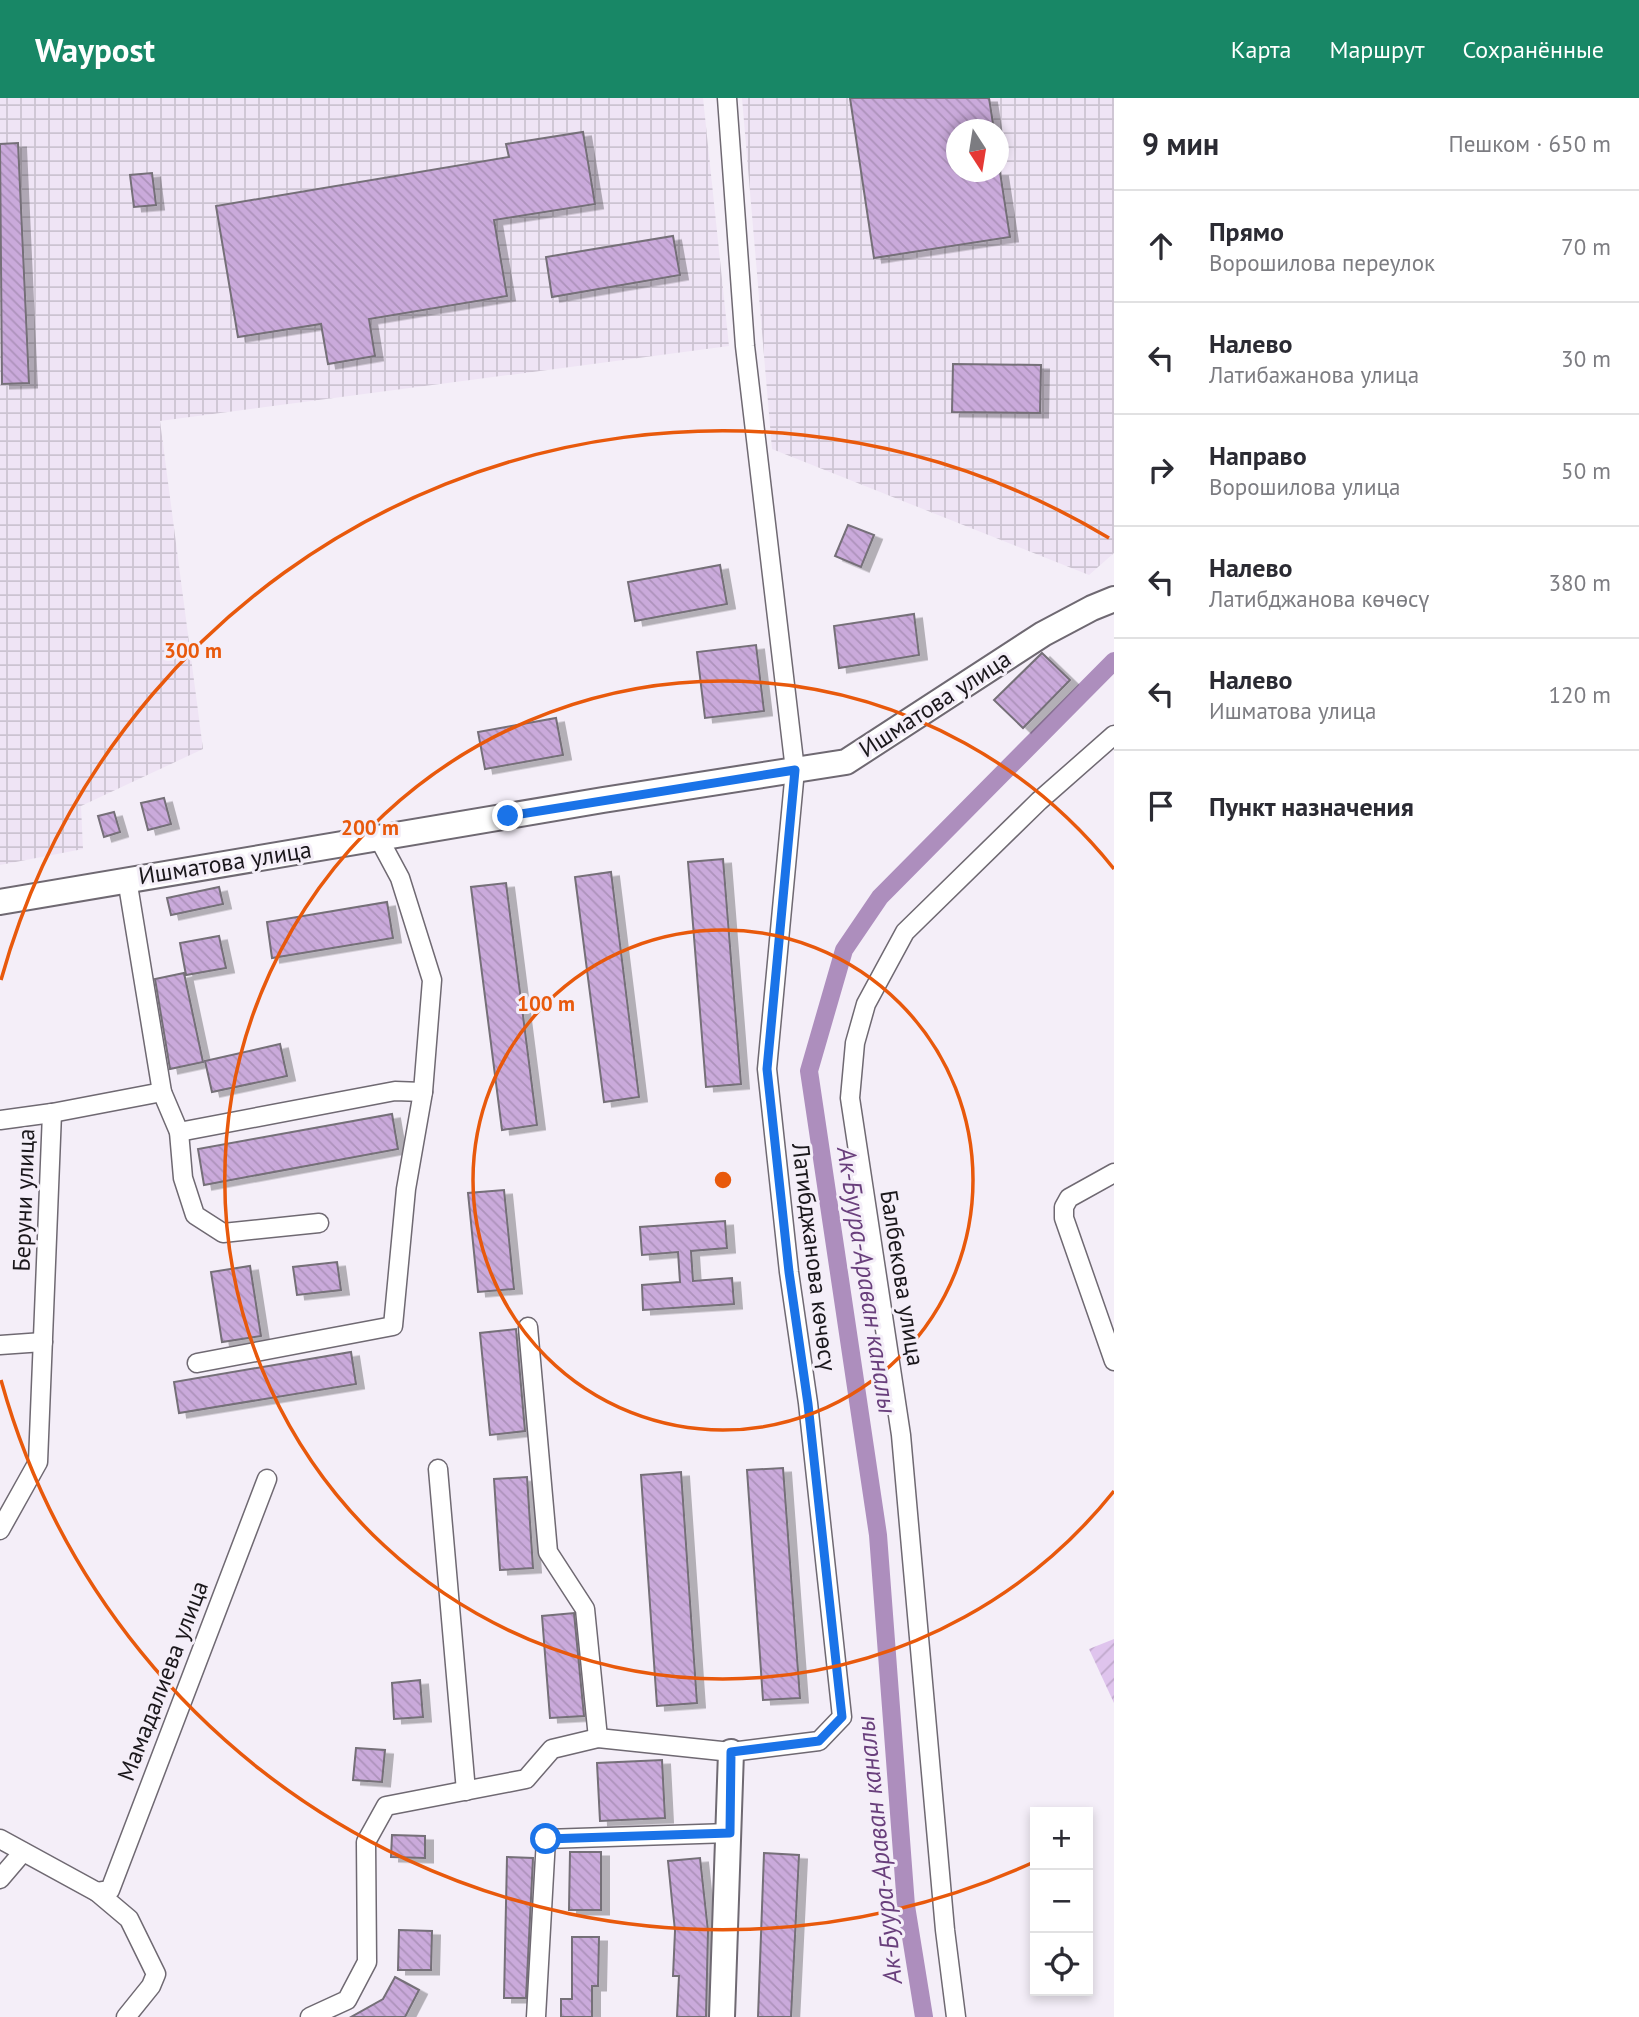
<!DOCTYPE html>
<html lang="ru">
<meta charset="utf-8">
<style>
:root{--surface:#fff;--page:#f7f7f7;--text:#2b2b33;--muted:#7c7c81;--line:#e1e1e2;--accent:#188766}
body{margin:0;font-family:"PT Sans",sans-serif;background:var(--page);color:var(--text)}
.controls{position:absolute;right:21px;bottom:21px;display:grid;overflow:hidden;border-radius:0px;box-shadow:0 4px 10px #0003}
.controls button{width:63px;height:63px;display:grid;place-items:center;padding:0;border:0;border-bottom:2px solid var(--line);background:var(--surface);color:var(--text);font:35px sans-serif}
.compass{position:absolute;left:946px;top:21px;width:63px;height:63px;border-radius:50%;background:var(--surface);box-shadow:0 4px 10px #0003;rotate:168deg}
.stop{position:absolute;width:21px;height:21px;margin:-16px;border:5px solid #1a73e8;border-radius:50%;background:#fff}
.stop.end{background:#1a73e8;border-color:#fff;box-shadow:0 2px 7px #0008}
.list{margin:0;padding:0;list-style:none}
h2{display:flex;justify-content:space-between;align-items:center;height:91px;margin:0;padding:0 28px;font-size:30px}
h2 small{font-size:23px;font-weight:400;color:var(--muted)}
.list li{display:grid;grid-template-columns:46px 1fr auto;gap:21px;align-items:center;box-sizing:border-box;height:112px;padding:0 28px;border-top:2px solid var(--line)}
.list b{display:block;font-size:26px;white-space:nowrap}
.list p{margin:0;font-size:23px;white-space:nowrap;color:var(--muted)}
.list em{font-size:23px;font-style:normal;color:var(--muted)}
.icon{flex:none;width:38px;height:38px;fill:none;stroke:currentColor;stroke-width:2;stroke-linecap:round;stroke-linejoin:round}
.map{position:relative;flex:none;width:1114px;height:1919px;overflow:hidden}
header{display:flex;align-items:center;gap:42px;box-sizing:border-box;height:98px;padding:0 35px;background:var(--accent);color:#fff}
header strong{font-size:33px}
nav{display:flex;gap:38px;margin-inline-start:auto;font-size:24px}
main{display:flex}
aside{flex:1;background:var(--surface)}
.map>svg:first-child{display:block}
</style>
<header>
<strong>Waypost</strong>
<nav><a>Карта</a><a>Маршрут</a><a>Сохранённые</a></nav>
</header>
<main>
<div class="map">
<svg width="1114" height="1919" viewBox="0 0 1114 1919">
<defs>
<pattern id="industrial-grid" width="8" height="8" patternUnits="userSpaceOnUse" patternTransform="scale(1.75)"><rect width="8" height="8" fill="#efe4f5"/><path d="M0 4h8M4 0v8" fill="none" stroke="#ccc3d1"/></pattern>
<pattern id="garden-furrows" width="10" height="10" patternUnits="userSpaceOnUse" patternTransform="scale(1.75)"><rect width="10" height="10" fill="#dfc4ed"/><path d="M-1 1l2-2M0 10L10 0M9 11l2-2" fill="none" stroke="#bfa8cb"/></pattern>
<pattern id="building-back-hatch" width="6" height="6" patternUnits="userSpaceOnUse" patternTransform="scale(1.75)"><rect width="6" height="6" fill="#caaadb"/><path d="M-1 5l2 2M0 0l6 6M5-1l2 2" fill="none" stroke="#ad92bb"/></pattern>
<filter id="shadow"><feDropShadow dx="8" dy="4.5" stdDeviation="0" flood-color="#0004"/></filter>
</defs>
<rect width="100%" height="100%" fill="#f4eef8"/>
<g fill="url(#industrial-grid)" fill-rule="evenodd">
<path d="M0 0H703L729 248 160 323 203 651 81 708 83 751 0 767Z"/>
<path d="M742 0H1114V455L1089 477 772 351ZM956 32H998V74H956Z"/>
</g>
<path fill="url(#garden-furrows)" d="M1114 1541V1605L1089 1551Z"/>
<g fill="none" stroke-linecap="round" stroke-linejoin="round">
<path stroke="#ad8ebd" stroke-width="18" d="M924 1919 906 1808 878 1437 809 973 844 852 880 799 1114 563"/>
</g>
<g fill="url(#building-back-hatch)" stroke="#756f78" stroke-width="2" filter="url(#shadow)">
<path d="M850 0H989L994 32H956V74H1000L1010 139 874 160Z"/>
<path d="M583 34 595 106 494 122 507 198 369 221 375 258 328 266 321 226 238 239 216 108 509 59 506 46Z"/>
<path d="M18 45 29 285 2 286 0 46Z"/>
<path d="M152 75 156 107 134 109 130 77Z"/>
<path d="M673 138 680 177 552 199 546 159Z"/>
<path d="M953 266 1041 267 1040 315 952 314Z"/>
<path d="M848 427 874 437 861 469 835 458Z"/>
<path d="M720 467 727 506 635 523 628 484Z"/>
<path d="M914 516 919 557 839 570 834 528Z"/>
<path d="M756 547 764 613 705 620 697 554Z"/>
<path d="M1042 555 1070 582 1023 630 994 602Z"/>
<path d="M556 620 563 657 485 671 478 634Z"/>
<path d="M164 700 171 726 148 732 141 705Z"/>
<path d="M114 714 120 734 104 739 98 718Z"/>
<path d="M723 761 741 986 706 989 688 764Z"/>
<path d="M611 774 639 999 604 1004 575 779Z"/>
<path d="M506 785 537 1027 502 1032 471 789Z"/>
<path d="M219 789 223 806 171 817 167 800Z"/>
<path d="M387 804 393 840 272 860 267 824Z"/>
<path d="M219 838 226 870 186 877 180 845Z"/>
<path d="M184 875 203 964 170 971 155 881Z"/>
<path d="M280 946 287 978 212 994 205 963Z"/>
<path d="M392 1016 398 1051 204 1087 198 1051Z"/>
<path d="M504 1092 514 1191 478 1194 468 1095Z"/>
<path d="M725 1123 727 1150 691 1153 693 1183 732 1180 734 1206 643 1212 642 1187 680 1184 678 1154 642 1157 640 1129Z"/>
<path d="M337 1164 341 1192 297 1197 293 1169Z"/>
<path d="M250 1168 261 1238 222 1244 211 1174Z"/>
<path d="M516 1231 525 1333 490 1337 480 1235Z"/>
<path d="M351 1254 356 1286 179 1315 174 1284Z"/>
<path d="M783 1370 800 1600 763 1602 747 1372Z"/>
<path d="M681 1374 697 1605 657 1608 641 1377Z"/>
<path d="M527 1379 533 1470 500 1472 494 1381Z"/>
<path d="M574 1515 584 1618 550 1620 542 1518Z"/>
<path d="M420 1582 423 1619 394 1621 392 1585Z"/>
<path d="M356 1650 385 1652 382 1684 353 1682Z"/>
<path d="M662 1662 665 1720 600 1723 597 1665Z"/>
<path d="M392 1737 425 1738V1760L391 1759Z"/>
<path d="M570 1754H601V1812H569Z"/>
<path d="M764 1755 799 1757 791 1919H758Z"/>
<path d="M507 1759 533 1760 526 1900H504Z"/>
<path d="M700 1760 708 1833 706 1919H677L679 1878H673L675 1833 668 1763Z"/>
<path d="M399 1832 432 1833 431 1872H398Z"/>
<path d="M572 1839H599L598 1888H592V1919H561V1901H572Z"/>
<path d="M395 1879 419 1892 405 1919H351L383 1901Z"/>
</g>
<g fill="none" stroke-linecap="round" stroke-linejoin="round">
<g stroke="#6f6972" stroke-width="21">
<g id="street">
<path d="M127 781 162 994 179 1034 183 1080 195 1117 223 1135 319 1125"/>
<path d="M0 1022 52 1015 162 994"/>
<path d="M179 1034 395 993 423 994"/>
<path d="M1114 1075 1069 1100 1064 1109V1120L1114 1263"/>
<path d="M528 1229 548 1454 585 1511 598 1640"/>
<path d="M0 1247 43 1244"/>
<path d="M197 1265 393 1228 406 1091 423 994 432 882 400 780 378 739"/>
<path d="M438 1371 466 1693"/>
<path d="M0 1432 38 1364 52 1015"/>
<path d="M0 1741 97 1794 129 1821 156 1876 151 1888 126 1919"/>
<path d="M0 1781 23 1754"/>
<path d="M97 1794 110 1792 267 1381"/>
<path d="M310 1919 347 1902 367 1864 366 1744 386 1708 526 1681 552 1651 598 1640 731 1654 819 1643 842 1619 808 1305 789 1174 767 971 795 672 745 248 727 0"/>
<path d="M536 1919 546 1741 730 1735"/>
<path d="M956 1919 945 1832 901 1337 850 1000 855 945 866 906 905 834 1039 703 1114 637"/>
</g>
</g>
<g stroke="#6f6972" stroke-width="28">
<g id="secondary">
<path d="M0 804 603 702 846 664 1043 536 1092 510 1114 501"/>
<path d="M722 1919 731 1654"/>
</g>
</g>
<use href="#street" stroke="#fff" stroke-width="18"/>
<use href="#secondary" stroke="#fff" stroke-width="24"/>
</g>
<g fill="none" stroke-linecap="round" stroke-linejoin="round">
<path stroke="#1a73e8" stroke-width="9" d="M508 718 795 672 767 971 789 1174 808 1306 842 1619 819 1643 731 1654 730 1735 546 1741"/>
</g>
<g fill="none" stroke="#e8590c" stroke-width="3.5">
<circle cx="723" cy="1082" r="250"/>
<path d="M1114 1393A499 499 0 1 1 1114 771"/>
<path d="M1034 1764A749 749 0 0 1 1 1282M1 882A749 749 0 0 1 1109 440"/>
</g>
<g text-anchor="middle" stroke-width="6" stroke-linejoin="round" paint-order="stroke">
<g font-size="24" fill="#1a171b" stroke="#f4eef8">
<text transform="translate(935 606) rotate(-33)" y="8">Ишматова улица</text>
<text transform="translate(225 765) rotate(-9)" y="8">Ишматова улица</text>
<text transform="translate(24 1102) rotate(-88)" y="8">Беруни улица</text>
<text transform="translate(814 1159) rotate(83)" y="8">Латибджанова көчөсү</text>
<text transform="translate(902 1180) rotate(81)" y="8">Балбекова улица</text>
<text transform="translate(163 1583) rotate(-69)" y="8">Мамадалиева улица</text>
</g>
<g font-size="26" font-style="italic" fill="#693f7c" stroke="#f4eef8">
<text transform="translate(867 1182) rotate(81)" y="9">Ак-Буура-Араван каналы</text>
<text transform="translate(879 1752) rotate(-96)" y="9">Ак-Буура-Араван каналы</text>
</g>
</g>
<circle cx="723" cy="1082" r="10" fill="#e8590c" stroke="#f4eef8" stroke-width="3.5"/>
<g font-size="21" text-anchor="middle" font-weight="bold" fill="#e8590c" stroke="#f4eef8" stroke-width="6" stroke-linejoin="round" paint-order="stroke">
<text x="193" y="560">300 m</text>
<text x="370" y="737">200 m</text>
<text x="546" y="913">100 m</text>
</g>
</svg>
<div class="controls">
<button>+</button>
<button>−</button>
<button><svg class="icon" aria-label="locate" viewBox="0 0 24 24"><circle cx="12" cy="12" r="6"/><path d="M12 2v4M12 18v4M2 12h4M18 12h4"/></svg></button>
</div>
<svg class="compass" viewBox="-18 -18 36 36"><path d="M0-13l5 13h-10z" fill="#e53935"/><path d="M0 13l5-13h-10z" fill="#7c7c81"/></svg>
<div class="stop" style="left:546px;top:1741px"></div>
<div class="stop end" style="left:508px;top:718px"></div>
</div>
<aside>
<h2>9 мин<small>Пешком · 650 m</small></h2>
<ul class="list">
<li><svg class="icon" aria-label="ahead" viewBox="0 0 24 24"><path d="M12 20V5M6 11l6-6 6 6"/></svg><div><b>Прямо</b><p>Ворошилова переулок</p></div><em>70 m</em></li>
<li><svg class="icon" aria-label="left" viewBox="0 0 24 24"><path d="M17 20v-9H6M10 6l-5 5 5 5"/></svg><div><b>Налево</b><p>Латибажанова улица</p></div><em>30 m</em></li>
<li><svg class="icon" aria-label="right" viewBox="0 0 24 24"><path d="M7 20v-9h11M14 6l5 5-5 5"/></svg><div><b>Направо</b><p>Ворошилова улица</p></div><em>50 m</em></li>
<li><svg class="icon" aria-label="left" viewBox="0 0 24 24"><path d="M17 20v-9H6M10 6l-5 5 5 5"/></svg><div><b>Налево</b><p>Латибджанова көчөсү</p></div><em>380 m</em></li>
<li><svg class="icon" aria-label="left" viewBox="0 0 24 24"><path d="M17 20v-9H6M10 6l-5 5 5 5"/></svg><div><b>Налево</b><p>Ишматова улица</p></div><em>120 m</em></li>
<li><svg class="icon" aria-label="arrive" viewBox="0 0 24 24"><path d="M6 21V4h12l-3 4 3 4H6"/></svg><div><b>Пункт назначения</b></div></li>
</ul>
</aside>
</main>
